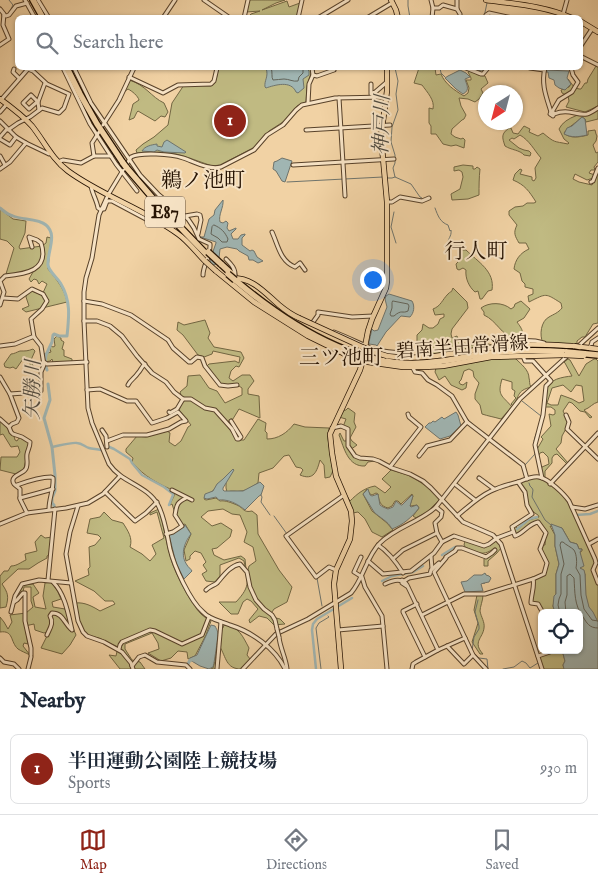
<!DOCTYPE html>
<meta charset="utf-8">
<style>
:root{--surface:#fff;--page:#f6f6f7;--text:#1f2937;--muted:#747a83;--line:#e0e1e3;--accent:#8f2418}
body{margin:0;font-family:"IM FELL English","Noto Serif JP",serif;background:var(--page);color:var(--text)}
.controls{position:absolute;right:15px;bottom:15px;display:grid;overflow:hidden;border-radius:8px;box-shadow:0 1px 4px #0004}
.controls button{width:45px;height:45px;display:grid;place-items:center;padding:0;border:0;border-bottom:1px solid var(--line);background:var(--surface);color:var(--text);font:25px sans-serif}
.compass{position:absolute;left:478px;top:85px;width:45px;height:45px;border-radius:50%;background:var(--surface);box-shadow:0 1px 4px #0004;rotate:216deg}
.you{position:absolute;left:372px;top:279px;width:18px;height:18px;margin:-12px;border:4px solid #fff;border-radius:50%;background:#1a73e8;box-shadow:0 0 0 8px #1a73e833}
.badge{display:grid;place-items:center;width:32px;height:32px;border-radius:50%;background:var(--accent);color:#fff;font-size:16px;font-weight:700}
.pin{position:absolute;translate:-50% -50%;border:2px solid #fff;box-shadow:0 1px 5px #0006}
.list{margin:0;padding:0;list-style:none}
h2{display:flex;justify-content:space-between;align-items:center;height:65px;margin:0;padding:0 20px;font-size:21px}
h2 small{font-size:16px;font-weight:400;color:var(--muted)}
.list li{display:grid;grid-template-columns:32px 1fr auto;gap:15px;align-items:center;box-sizing:border-box;height:70px;margin:0 10px 10px;padding:0 10px;border:1px solid var(--line);border-radius:8px}
.list b{display:block;font-size:19px;white-space:nowrap}
.list p{margin:0;font-size:16px;white-space:nowrap;color:var(--muted)}
.list em{font-size:16px;font-style:normal;color:var(--muted)}
.icon{flex:none;width:28px;height:28px;fill:none;stroke:currentColor;stroke-width:2;stroke-linecap:round;stroke-linejoin:round}
.map{position:relative;flex:none;width:598px;height:669px;overflow:hidden}
.search{position:absolute;background:var(--surface);box-shadow:0 1px 4px #0004;left:15px;right:15px;top:15px;height:55px;display:flex;align-items:center;gap:12px;box-sizing:border-box;padding:0 18px;border-radius:8px;color:var(--muted);font-size:19px}
.sheet{height:145px;background:var(--surface)}
nav{display:flex;justify-content:space-around;align-items:center;box-sizing:border-box;height:70px;border-top:1px solid var(--line);background:var(--surface);font-size:14px;color:var(--muted)}
nav a{display:grid;justify-items:center;gap:2px}
nav .on{color:var(--accent)}
.map>svg:first-child{display:block}
</style>
<div class="map">
<svg width="598" height="669" viewBox="0 0 598 669">
<rect width="100%" height="100%" fill="#f1d2a4"/>
<filter id="stains"><feTurbulence type="fractalNoise" baseFrequency=".004" numOctaves="4"/><feColorMatrix values="0 0 0 0 .2 0 0 0 0 .09 0 0 0 0 .02 0 0 0 .5 -.17"/></filter>
<radialGradient id="worn" r=".72"><stop offset=".6" stop-color="#630" stop-opacity="0"/><stop offset="1" stop-color="#630" stop-opacity=".3"/></radialGradient>
<g fill="#c0ba82" stroke="#726642" fill-rule="evenodd">
<path d="M250 0H285L276 3 262 10 287 1 289 7 300 3 298 17H248L251 14 260 11 246 12 247 4Z"/>
<path d="M596 66H598V106L585 112 566 107 569 101 568 96 562 93 561 90 569 87 571 84 569 82 568 79 574 87 579 89H581L585 83H587L588 79Z"/>
<path d="M219 68H310L311 73 307 86 306 102 297 106 286 120 269 131 253 148 220 165 212 166 184 156 176 154 163 153 162 152 137 153 136 150 143 144 154 137 168 125 172 103 184 85 211 86C218 82 216 74 219 68Z"/>
<path d="M419 68H435L436 75 441 74C445 84 454 90 464 96L468 93 469 88 466 80H471V78L468 72 471 71 478 75 485 76 488 83 481 89 483 93 479 99 475 102 468 99 459 98 461 106 466 115 464 119 462 120 452 129 451 134 455 137 461 139 463 138 465 140 464 148 456 145 451 146 443 144 436 134H431V126L429 123V108L433 109C435 100 427 92 422 85L414 83Z"/>
<path d="M129 80C146 85 151 97 164 103L168 112 165 117 161 116 155 121 138 111 137 112 134 118 129 120 133 104 139 100C138 96 132 91 128 89L124 92Z"/>
<path d="M598 109V119L586 122 585 119 582 117C576 123 568 127 564 133 570 139 580 137 588 135V131L595 130 596 134 597 136 596 141 593 145 596 153 598 152V162L594 167 595 170H591L589 173 595 175 593 178 587 180 575 174 573 179 579 182 592 185 598 169V323L593 324 585 337H582L577 341V344L573 345 543 343C539 335 541 321 549 317 554 314 558 313 562 308L561 303C545 293 547 293 529 302L528 296 533 294V289L525 287V284L522 281 520 273 514 269C515 260 520 253 529 249L526 243H519C515 236 513 233 517 225L509 215V211L515 207 523 206 527 203H534L536 202C529 191 525 185 513 180L515 174 520 169 522 170 520 174 532 177V180L534 181 536 178 535 168 541 158C534 150 530 141 520 135L514 139 512 138 509 140 519 148 524 150 529 151 531 153 530 156 524 155C520 150 511 150 505 146 502 137 501 134 509 128H511L513 133 518 134 524 126 530 129 529 132 538 136 543 133C555 143 553 141 568 144L569 143 564 139 559 129C565 116 586 113 598 109Z"/>
<path d="M463 165 473 166V169H475L477 167 480 169C479 178 479 186 479 195L468 199 452 200 451 194 460 189 463 177 462 172 459 170 454 171V167Z"/>
<path d="M0 209 13 219 26 221 25 233 19 247 20 249 42 246 46 243 47 237 51 238 48 269C56 279 65 289 67 302L26 312 22 309 29 306 26 297 27 293 32 291 42 295 47 284 42 281 39 284 37 280 34 279 31 282 29 279 33 272 6 274 14 248 7 241 0 239Z"/>
<path d="M462 250H466C478 262 495 271 492 290L488 291 482 299H480L478 291 475 292C469 287 465 278 466 270L463 268 459 270 457 269 456 264 458 262Z"/>
<path d="M453 288 467 302 468 308 452 329 451 334 452 338 457 336 459 341 460 342 476 346 489 344 491 345 482 348 423 356 416 351 417 350V335L422 330 423 324 429 328H433L438 324 440 319 444 317V314L435 315 433 309C441 306 442 300 448 294 453 289 450 295 453 288Z"/>
<path d="M521 301 530 309 524 318 517 322C522 329 527 335 515 339 501 335 497 321 484 315V312L481 308C489 302 503 302 511 309L514 307 515 304Z"/>
<path d="M205 320 210 333 208 338 214 347 241 352 244 358 239 367 236 366 231 371 229 378 233 381 242 375H250L254 381 248 389V394L259 396 260 418 239 409 228 427 237 440H244L258 419 266 423 265 431 267 433V439C278 439 287 433 294 424L305 427 329 428 328 439 333 471 330 477 325 478 324 465 320 460C317 471 314 481 300 475L303 470 301 468 296 467 289 455 284 456 273 468 259 473 258 483C253 486 246 491 241 491 236 492 232 490 227 492L226 488V483L218 484C213 494 208 491 204 499L206 500 216 498 220 501C225 500 232 503 237 505 244 508 243 513 252 511L257 515 258 534 279 570 292 587 287 602 274 609 270 615 272 617 280 619 285 624 274 625 267 618 259 616 250 623 249 620 258 609 251 601 247 599 243 602 238 614H231L219 602H236C252 585 247 581 244 561L239 558 220 565V576L215 582 206 581 202 574 207 571 203 565 206 562 201 553 195 551 190 556V559L186 561 184 550 191 534 185 524 182 525 177 519 172 504 170 505V504L174 496 175 491C160 485 143 476 132 462L133 458 126 452V449L137 436 146 437 167 431 170 433 169 442 175 446 181 441 188 427 191 425 179 410 183 401 180 392 187 386 188 376 200 375 209 388 217 391 225 403 242 395V388L236 384 222 386 207 366 209 364 235 361 239 363 240 357 213 351 212 354 204 357 198 355 183 335 177 330 178 322 184 325ZM223 509 232 514 240 515 247 532 244 542 253 547 256 561 249 566 248 570 246 569 245 559 241 556 224 560 214 555 212 549 217 548 230 537 232 530 221 523 212 526 201 517 208 511Z"/>
<path d="M57 336 61 338V340L64 342 62 349 64 350V356L72 359V362L53 363 52 359 50 361 45 362 44 354 51 352 50 349 51 346 53 347 55 346 54 339Z"/>
<path d="M33 349 35 351 31 360 33 366 32 369 30 368V362L26 359H23L16 369 13 367 10 368 5 367 4 364 11 354C14 354 17 352 20 351 26 351 28 351 33 349Z"/>
<path d="M514 358 516 359C521 364 529 370 529 378 530 381 529 384 531 387 516 391 520 396 513 406L511 404 516 398 514 396 515 391 512 389V382L502 379C497 396 502 395 512 407L501 419C494 417 488 416 482 414L480 405 475 399V394L479 383 474 377 473 371 469 369 464 371 461 380 459 382 460 384 463 385 467 382 466 388 462 390 451 385 445 376 439 380 435 372 436 368 489 359Z"/>
<path d="M568 359 570 360 579 376 586 364 594 359H596L598 361V402C593 403 590 408 584 410L592 417 590 418 585 412 580 411 572 403 569 402 563 411 569 423 562 436 561 443 556 449 568 463 567 464 557 454 554 455 552 458V463L545 471V478L541 476V469L542 467 549 464 548 457 543 452 540 453 538 457 536 451 543 439 541 437 551 426 549 414 553 415 555 414V410L551 407H545L547 403H546C547 398 546 394 547 390 548 379 563 377 572 376L565 363 564 362ZM563 385 571 392 576 385 582 386 584 401 579 403 572 399 561 395 558 405H551L547 403 552 388Z"/>
<path d="M348 408 355 413 354 422 356 427 350 438 352 441 357 445 350 450 355 457 375 461 368 462 365 466C348 467 344 448 339 435L340 433 344 441H346C347 434 349 431 343 427L346 419 339 417 342 411 346 410Z"/>
<path d="M0 420 9 427 10 433 14 436 15 440 17 441 19 438C23 439 27 440 29 444L24 469 16 474 0 470 1 457H17L20 452 18 446 11 447 3 434 0 435Z"/>
<path d="M391 470 411 476 426 486 440 499 427 512 416 518 413 516 419 508 417 505 411 506 410 505 413 496 412 494 401 504 398 501H395L392 506 388 508C380 506 379 501 378 494L376 493 372 495 370 494 367 489 363 494 372 511 387 523 393 530 382 537 372 532 365 519 358 512 353 513 344 491 350 501C357 494 364 488 375 486L385 493 391 487 382 479Z"/>
<path d="M535 478 544 480 562 493 569 503 595 562 592 569 598 586V622C595 617 592 613 589 608 584 598 585 584 585 574L580 568V552L582 551V549H579L577 544 570 542 562 528 550 526 555 535V546L559 564 556 574V594L553 606 555 613H544L538 604 532 603 533 579 545 575 547 565 541 549 542 545H545L546 532 538 521 519 534 515 535 512 527 515 526 518 529 529 520 539 517 538 515C529 510 528 504 526 494 525 490 522 486 520 482Z"/>
<path d="M159 509C164 526 166 543 171 559 175 573 191 604 201 614 204 617 208 619 211 621L206 635 195 656 188 659 187 652 178 651 171 658 161 661 148 653 159 649 158 643 152 633 125 644V649L132 660 140 662 145 669H120L109 655 116 656 118 647 99 638 90 636 83 631 80 625 76 603C84 602 92 606 100 611L115 604 113 601H105L94 591 75 581 89 575 88 569 90 567 89 547 95 545 101 538 98 535 87 533 90 519 100 517 104 512 112 520 123 523C128 531 133 538 130 547L142 554 150 561 156 554 152 545 164 538 157 512 150 515V513Z"/>
<path d="M41 535 45 538 52 537 51 554 47 556V558L38 563 29 569H18L2 584C8 593 9 596 6 607L0 608V576L4 571H8L11 566C17 566 21 562 26 560L25 554 37 551 35 542Z"/>
<path d="M496 539 499 543 501 548 497 553 488 561V566H484V559L495 550 493 549C482 557 476 552 465 547L464 545 465 541 483 547Z"/>
<path d="M51 582 57 590 61 599 52 602 53 607 65 609 76 635 70 645 62 654 41 648 48 634 47 632 44 633 35 630 34 624 25 626 28 644 24 643 23 646 30 655C26 653 21 651 18 649 10 642 14 630 0 632V617L4 622 8 629 12 622 10 615 26 613 33 607 31 601V587H24L23 592 15 600 22 585 33 584 39 593 33 597 35 607 46 609 43 596 45 583Z"/>
<path d="M477 595H483C483 600 480 607 480 611 481 617 485 622 484 628 483 638 472 642 483 654H480L472 642 478 623 474 610Z"/>
<path d="M224 625C239 626 243 637 249 648L247 655 250 659 241 669C226 669 226 657 220 647L216 669H211L213 668 215 661 219 631 223 628Z"/>
<path d="M552 650H562L565 661 563 665 564 669H542L539 657Z"/>
</g>
<g fill="#a0b5b2" stroke="#6f746c">
<path d="M266 68H306L309 71V75L303 79 304 88 298 93 296 92C291 80 275 85 266 88L265 87C264 80 269 77 266 68Z"/>
<path d="M460 70 466 73 470 77 465 79C466 84 471 90 463 94L456 89 445 78 448 76Z"/>
<path d="M546 70 569 71 567 78 571 84 565 90 559 88 555 85 554 80 549 78 548 72H545Z"/>
<path d="M582 117 585 119 587 135C578 137 572 138 564 134L567 128 572 126Z"/>
<path d="M167 140 186 152 185 153 164 152 157 150 154 152 142 151C145 146 151 145 157 144V146L162 147 164 142Z"/>
<path d="M282 158 292 161 285 182 282 181 276 171 273 169 274 162 277 161Z"/>
<path d="M223 200C224 207 218 215 220 222L223 223 226 221 228 223 227 228 229 231 236 228V229L231 234 233 239H238L241 235 245 234V235L242 238V245L250 251 252 250 254 251 257 257 263 261 258 263 253 260H249L248 256 239 251 237 249 227 247 220 249 219 258 216 264 214 265 211 263 210 260 216 243V242L200 237H204L209 219 214 215 215 210Z"/>
<path d="M389 294 412 301C415 306 414 313 410 317L401 316 386 332 377 346 376 345 369 344V342L372 329 374 331 378 330 387 307 385 299 386 296Z"/>
<path d="M456 412 458 415 461 426 450 436 440 439 425 427 429 423H431L433 421 435 422 442 417 444 419Z"/>
<path d="M233 469 234 470 223 488V490L224 491H243L260 482 264 486 261 495 259 496 245 510C239 505 232 501 224 500 216 499 222 502 216 497L207 499 204 498 205 494 213 491 217 484 223 479Z"/>
<path d="M368 489 370 495 372 496 378 494 380 505 383 507 388 509 393 507 396 501 401 505H402L412 495 413 496 410 506 411 507 417 505 419 508C412 517 403 525 392 529 388 521 380 518 374 512 370 506 367 500 363 494Z"/>
<path d="M551 524 562 528 570 542 577 544 579 549H582L580 552 584 566 580 568 584 570 585 574 586 595 589 607 593 612 598 622V669H564L563 665 565 661 562 650H579V613H555L553 606 554 596 556 594V574L559 564 555 546V535Z"/>
<path d="M185 525 191 534C184 543 180 555 187 565 188 567 191 569 192 571L184 579 176 563 169 535 174 533Z"/>
<path d="M485 573 486 575 489 576 491 578 489 582 484 583V584V583L481 584 483 591 465 592 461 582 467 581 474 575H482Z"/>
<path d="M211 625 215 626C217 630 217 629 218 634 218 637 214 665 213 667 212 668 210 668 209 669L200 666 190 660V658L197 655Z"/>
</g>
<g fill="none" stroke-linecap="round" stroke-linejoin="round">
<g stroke="#62645a" stroke-width="1">
<path d="M271 68C273 72 271 77 273 80 277 80 280 79 284 79 289 79 293 82 298 81L299 77 303 73V68"/>
<path d="M214 225C221 228 225 232 228 239L227 242H222L218 238 211 234 212 227Z"/>
<path d="M393 301 408 304 409 306 408 311C402 314 402 309 394 316H391L390 314 392 308V303Z"/>
<path d="M560 613 558 605 559 599 561 594V574L564 564 560 545 561 542H563C566 545 571 547 574 550 577 555 577 563 576 568L580 575 581 595 584 609 592 620 598 621"/>
<path d="M566 613 565 602 567 595V576L570 574 574 578C575 592 574 605 583 617 587 623 589 628 598 628"/>
</g>
<g stroke="#6f746c" stroke-width="1">
<path d="M9 0 13 5 10 11"/>
<path d="M408 0V6L410 18"/>
<path d="M484 17 487 3"/>
<path d="M395 68 398 81 396 94 398 110 392 127 391 142 395 155V163L393 168 395 177 411 184 420 197 422 198V199"/>
<path d="M440 68 441 73 445 77"/>
<path d="M477 70 482 71 486 68"/>
<path d="M387 178H392L395 177"/>
<path d="M287 182 383 177"/>
<path d="M435 208C438 216 440 222 448 225L450 231 451 230C452 237 447 238 448 246H461L460 250"/>
<path d="M394 212 391 227 396 243"/>
<path d="M522 401 541 416"/>
<path d="M466 417 469 421 475 426"/>
<path d="M534 441 536 434"/>
<path d="M525 465 535 454 534 443"/>
<path d="M529 483 530 486 532 488 533 490 532 497 545 520 551 525"/>
<path d="M261 495 262 497 261 502 270 515"/>
<path d="M274 516 287 534"/>
<path d="M289 537 295 546"/>
<path d="M591 545 598 541"/>
<path d="M317 578 322 606"/>
<path d="M472 651 474 637 479 629V626L475 612 478 600"/>
<path d="M475 654 479 658 487 659 488 669"/>
<path d="M321 669 316 628 319 623 329 617 328 616"/>
<path d="M503 669 514 667 522 661 526 663 530 668 538 663"/>
</g>
<g stroke="#a0b5b2" stroke-width="2.5">
<path d="M107 446 114 449 130 459 132 463 142 475 164 487 173 494V495L169 505"/>
<path d="M52 447C58 446 72 442 77 443 82 443 85 447 89 448 92 449 97 449 101 450L102 448"/>
<path d="M576 515 590 514 598 511"/>
<path d="M517 529 529 519 537 517"/>
<path d="M442 555 455 547H463"/>
<path d="M382 581 392 576 413 572 423 566"/>
<path d="M316 669 312 630 313 624 317 619 352 598"/>
</g>
<g stroke="#a0b5b2" stroke-width="3">
<path d="M0 208C4 211 8 215 13 216 22 220 38 218 46 225 58 235 47 252 48 265 49 272 58 278 61 284 71 301 69 317 67 336H59L54 334 53 335 52 342 46 355 45 364 47 370"/>
<path d="M48 384 50 400 44 418 52 447 55 475V491L52 498V503L54 505V507"/>
<path d="M188 664 190 660H193"/>
</g>
<g stroke="#58422a" stroke-width="5">
<g id="minor">
<path d="M25 0 35 18"/>
<path d="M38 0 49 18"/>
<path d="M204 0 230 18"/>
<path d="M431 0 433 8 432 18"/>
<path d="M457 0V9"/>
<path d="M433 8H439L443 5 457 9 460 14V18"/>
<path d="M0 9 4 14 3 25 9 39 0 45"/>
<path d="M4 15 6 16 9 15 16 6 27 3"/>
<path d="M163 18 175 0"/>
<path d="M244 18 248 0"/>
<path d="M298 18 302 0"/>
<path d="M318 18 348 0"/>
<path d="M367 18 392 3"/>
<path d="M485 18 486 15 489 13 512 18"/>
<path d="M562 18 567 0"/>
<path d="M580 47 592 29"/>
<path d="M580 56 598 65"/>
<path d="M63 68 90 124 116 164 137 191"/>
<path d="M74 68 91 103 140 175 159 195 188 219 194 228 199 239 210 244C211 256 203 265 203 275"/>
<path d="M466 68 481 74H483L488 68"/>
<path d="M530 68 544 70"/>
<path d="M545 68C541 84 546 96 551 112"/>
<path d="M14 69 13 72 19 78"/>
<path d="M313 75 317 76 334 70"/>
<path d="M129 77 163 93 178 85 211 84 214 81 217 68"/>
<path d="M371 84V94H373L387 82"/>
<path d="M339 98 345 196"/>
<path d="M1 100 28 69 33 71 47 84 69 94 64 108 59 113 42 108 30 117 18 123 8 130"/>
<path d="M37 102 29 109 23 103 31 95 38 102 39 110"/>
<path d="M38 102 45 83"/>
<path d="M308 103 309 84 313 75 312 68"/>
<path d="M0 112 7 104"/>
<path d="M551 112 554 113 553 116 550 114Z"/>
<path d="M552 112 559 100 572 92 578 82 573 75 571 68"/>
<path d="M554 114C569 108 576 116 587 114 591 113 595 110 598 108"/>
<path d="M0 121 16 137 26 143 49 154 51 153"/>
<path d="M103 125 119 100 134 68"/>
<path d="M306 130 390 125"/>
<path d="M0 137 7 129"/>
<path d="M0 139 10 145 16 137"/>
<path d="M0 156 5 165"/>
<path d="M94 156 92 143 99 132"/>
<path d="M58 162 63 160 81 163 94 156H111"/>
<path d="M293 165 394 159"/>
<path d="M0 169 10 162 26 143"/>
<path d="M591 182 593 181 598 168"/>
<path d="M91 186C92 193 97 201 98 208L101 210"/>
<path d="M387 202H392L400 197 422 201 429 198"/>
<path d="M101 209H104L107 201H112L157 225"/>
<path d="M185 216 197 214 200 215 201 220 198 234"/>
<path d="M272 232C278 245 280 261 295 267L300 263 305 270"/>
<path d="M226 259C231 264 236 269 235 277"/>
<path d="M3 298 18 299 32 289 43 294 47 301 42 309 31 319 34 337 41 346 44 365 41 372V391L39 392 10 394"/>
<path d="M84 301 102 304 131 315 168 340 173 348 189 362H191L197 357 202 358 205 366 220 385 228 386 237 385"/>
<path d="M0 305 4 292 0 281 5 276C25 274 50 271 41 243L37 240 29 237 32 247"/>
<path d="M84 321H97L110 326 122 336 137 356 152 373 166 382 174 392 183 399H191L205 408 215 410 232 429 237 439H239L241 437 231 421"/>
<path d="M313 322 318 315V312L352 317 373 316"/>
<path d="M334 332C347 337 359 343 371 348 381 352 392 352 403 353L405 358"/>
<path d="M504 345C514 339 534 340 544 343"/>
<path d="M0 346 15 344 32 337H34"/>
<path d="M590 349 592 342 598 338"/>
<path d="M523 356 525 361H533L551 381 546 386 543 415 535 445 542 478"/>
<path d="M44 362 47 364 87 362"/>
<path d="M413 368 415 372 422 373 428 380 437 385 452 396 467 422 523 465 527 479"/>
<path d="M0 377 10 394 19 418 17 422 12 424 9 427"/>
<path d="M128 385C130 380 135 378 138 373 141 370 141 367 145 364"/>
<path d="M87 390 100 389 127 401H136L152 423 167 418 178 412 186 421 181 422 169 429 147 435H123L107 441"/>
<path d="M169 412 170 413 177 409 183 399"/>
<path d="M566 415 569 422 567 429 598 459"/>
<path d="M0 419 9 427 11 432 13 434 22 437 30 442C30 447 28 449 27 454 26 459 29 466 25 470 22 474 9 476 14 484 16 486 18 487 20 489V499L27 513"/>
<path d="M332 428 341 426 348 429V446L355 456 360 458 373 459 379 461 392 468 410 474 423 481 431 488 463 522 493 535 501 544 542 669"/>
<path d="M102 430 106 436 107 447"/>
<path d="M419 456 427 446 450 440 467 422"/>
<path d="M390 467 421 427 409 417 408 414"/>
<path d="M479 478 494 489"/>
<path d="M518 482 525 492 527 505 532 514 512 527 515 536C524 533 528 524 538 522L546 533 540 549 547 563 544 574 533 579C535 586 531 595 531 603L538 604 543 613"/>
<path d="M550 484 598 433"/>
<path d="M17 485C28 481 40 477 51 477L53 478C54 489 49 498 49 509"/>
<path d="M456 485 475 500"/>
<path d="M172 490 192 500"/>
<path d="M105 492 135 521 146 513 157 502"/>
<path d="M20 498 53 489"/>
<path d="M78 506 70 532 66 554 78 621 83 632 87 636 104 642 122 652 131 663 133 669"/>
<path d="M436 507 442 512 441 517 435 523 437 533 442 542"/>
<path d="M572 507 585 509 598 505"/>
<path d="M457 516C468 507 478 497 491 491 501 486 511 484 521 481 526 479 533 476 539 477 549 479 564 494 569 501L595 559 596 563 593 570 598 583"/>
<path d="M0 524 27 513 66 508 88 503 103 494 120 476"/>
<path d="M166 534 173 532 182 526 175 515C177 505 176 503 186 498"/>
<path d="M589 544 598 539"/>
<path d="M378 545C389 552 396 562 403 573"/>
<path d="M431 556 432 569"/>
<path d="M361 557 354 572 362 577 365 587 382 616 387 669"/>
<path d="M446 557 455 551 457 548H462L486 557 492 553 495 550"/>
<path d="M394 558 403 550 437 533"/>
<path d="M446 558 434 572 473 655 486 669"/>
<path d="M368 561 383 574 411 571 434 553 442 542 454 536 484 546 489 544 497 538 513 532"/>
<path d="M336 570 329 567 316 577 286 536 344 495"/>
<path d="M48 580 55 509"/>
<path d="M404 581 409 578 430 574 431 570 439 563"/>
<path d="M53 582C65 594 68 613 72 630"/>
<path d="M385 584C389 582 397 579 402 581"/>
<path d="M408 587 402 583V580L404 581 407 585 438 650"/>
<path d="M206 590C210 586 213 586 217 583 224 575 230 566 240 564L247 572 250 587 256 600 264 609 272 615 275 620 277 629"/>
<path d="M14 602 17 600 23 593H25V621L31 648V655"/>
<path d="M417 604 403 611V612L425 657"/>
<path d="M11 612 15 596 22 584 39 580 71 583"/>
<path d="M422 615 464 594H485L533 579"/>
<path d="M338 630 383 626"/>
<path d="M47 635C50 628 54 623 50 616L52 613C63 613 64 623 71 629"/>
<path d="M279 637C280 648 286 658 287 669"/>
<path d="M447 646 464 664 473 655"/>
<path d="M119 649 120 645 122 642 150 630 155 631 182 644 202 635 209 617"/>
<path d="M538 656 550 652 551 650"/>
<path d="M0 658 4 662 14 664 19 669"/>
<path d="M132 666 139 657 145 655 157 662 186 665 190 669"/>
<path d="M28 669 31 657"/>
<path d="M217 669 221 622"/>
<path d="M243 669 276 634 308 619 351 593C364 578 366 557 380 543 396 527 420 522 436 507L520 399 598 328"/>
<path d="M285 669C275 648 252 632 230 625 221 621 210 620 203 612 190 601 174 566 170 549 167 535 165 518 158 505 147 485 122 483 109 464L92 423 88 408 84 321V292L86 278 92 258 99 215 108 195 131 157C141 152 171 154 183 158 195 162 208 170 221 167L254 150 267 135 283 125 296 110 302 105 335 98 386 97"/>
<path d="M412 669 413 664 416 662 438 650 465 638"/>
</g>
</g>
<g stroke="#251202" stroke-width="6">
<g id="major">
<path d="M391 0 396 10 398 18"/>
<path d="M486 0C515 4 545 6 572 18"/>
<path d="M580 21 598 32"/>
<path d="M0 99C11 107 23 116 32 126 44 141 52 159 68 171 102 196 144 209 178 234 188 241 196 252 205 261"/>
<path d="M216 271 254 302 308 336 351 357 368 362 403 367H424L443 366 491 357 564 355"/>
<path d="M231 278C252 277 264 292 279 305 285 310 292 315 299 318"/>
<path d="M580 347 590 348"/>
<path d="M364 352 368 331 372 319 386 288 387 281V202L381 136 387 91V68"/>
<path d="M387 356C427 362 465 350 505 346 527 343 551 345 574 346"/>
<path d="M341 669 334 584 336 570 350 539 352 521 351 511 336 476 332 453 330 434 360 370 363 360"/>
</g>
</g>
<g stroke="#251202" stroke-width="8">
<g id="highway">
<path d="M33 0 43 18"/>
<path d="M67 68 80 94 97 124 123 163"/>
<path d="M126 167 156 202 207 255"/>
<path d="M221 264 233 275"/>
<path d="M235 280C286 323 354 368 423 363 446 362 468 356 491 353 517 350 542 350 567 352"/>
</g>
</g>
<use href="#minor" stroke="#f6e2c4" stroke-width="3"/>
<use href="#major" stroke="#f1d2a4" stroke-width="4.5"/>
<use href="#highway" stroke="#f1d2a4" stroke-width="5.5"/>
<g stroke="#58422a" stroke-width="5" stroke-linecap="butt">
<path id="minor-bridge" d="M277 629 279 637"/>
</g>
<g stroke="#251202" stroke-width="6" stroke-linecap="butt">
<g id="major-bridge">
<path d="M205 261 216 271"/>
<path d="M299 318 371 351 387 356"/>
<path d="M574 346 580 347"/>
<path d="M590 348 598 349"/>
<path d="M564 355 584 356"/>
</g>
</g>
<g stroke="#251202" stroke-width="8" stroke-linecap="butt">
<g id="highway-bridge">
<path d="M123 163 126 167"/>
<path d="M208 252 221 264"/>
<path d="M228 274 235 280"/>
<path d="M567 352 598 355"/>
</g>
</g>
<use href="#minor-bridge" stroke="#f6e2c4" stroke-width="3"/>
<use href="#major-bridge" stroke="#f1d2a4" stroke-width="4.5"/>
<use href="#highway-bridge" stroke="#f1d2a4" stroke-width="5.5"/>
</g>
<g text-anchor="middle" stroke-width="4" stroke-linejoin="round" paint-order="stroke">
<rect fill="#f6e2c4" stroke="#64503c" stroke-width="1" x="145" y="196.5" width="40" height="31" rx="4"/>
<g font-size="18" font-weight="bold" fill="#251202">
<text x="165" y="218">E87</text>
</g>
<g font-size="19" fill="#251202" stroke="#f6e2c4">
<text transform="translate(462 346) rotate(-4)" y="7">碧南半田常滑線</text>
</g>
<g font-size="20" font-style="italic" fill="#504b40" stroke="#f6e2c4">
<text transform="translate(381 125) rotate(-88)" y="7">神戸川</text>
<text transform="translate(32 390) rotate(-89)" y="7">矢勝川</text>
</g>
<g font-size="21" fill="#251202" stroke="#f6e2c4">
<text x="203" y="187">鵜ノ池町</text>
<text x="476" y="258">行人町</text>
<text x="341" y="364">三ツ池町</text>
</g>
</g>
<rect width="100%" height="100%" filter="url(#stains)"/>
<rect width="100%" height="100%" fill="url(#worn)"/>
</svg>
<div class="controls">
<button><svg class="icon" aria-label="locate" viewBox="0 0 24 24"><circle cx="12" cy="12" r="6"/><path d="M12 2v4M12 18v4M2 12h4M18 12h4"/></svg></button>
</div>
<svg class="compass" viewBox="-18 -18 36 36"><path d="M0-13l5 13h-10z" fill="#e53935"/><path d="M0 13l5-13h-10z" fill="#747a83"/></svg>
<div class="you"></div>
<div class="pin badge" style="left:230px;top:121px">1</div>
<div class="search"><svg class="icon" aria-label="search" viewBox="0 0 24 24"><circle cx="10" cy="10" r="6"/><path d="M15 15l6 6"/></svg>Search here</div>
</div>
<section class="sheet">
<h2>Nearby<small></small></h2>
<ul class="list">
<li><span class="badge">1</span><div><b>半田運動公園陸上競技場</b><p>Sports</p></div><em>930 m</em></li>
</ul>
</section>
<nav>
<a class="on"><svg class="icon" aria-label="map" viewBox="0 0 24 24"><path d="M3 6l6-2 6 2 6-2v14l-6 2-6-2-6 2zM9 4v14M15 6v14"/></svg>Map</a>
<a><svg class="icon" aria-label="directions" viewBox="0 0 24 24"><path d="M12 3l9 9-9 9-9-9zM9 14v-3h6M13 9l2 2-2 2"/></svg>Directions</a>
<a><svg class="icon" aria-label="saved" viewBox="0 0 24 24"><path d="M7 4h10v16l-5-4-5 4z"/></svg>Saved</a>
</nav>
